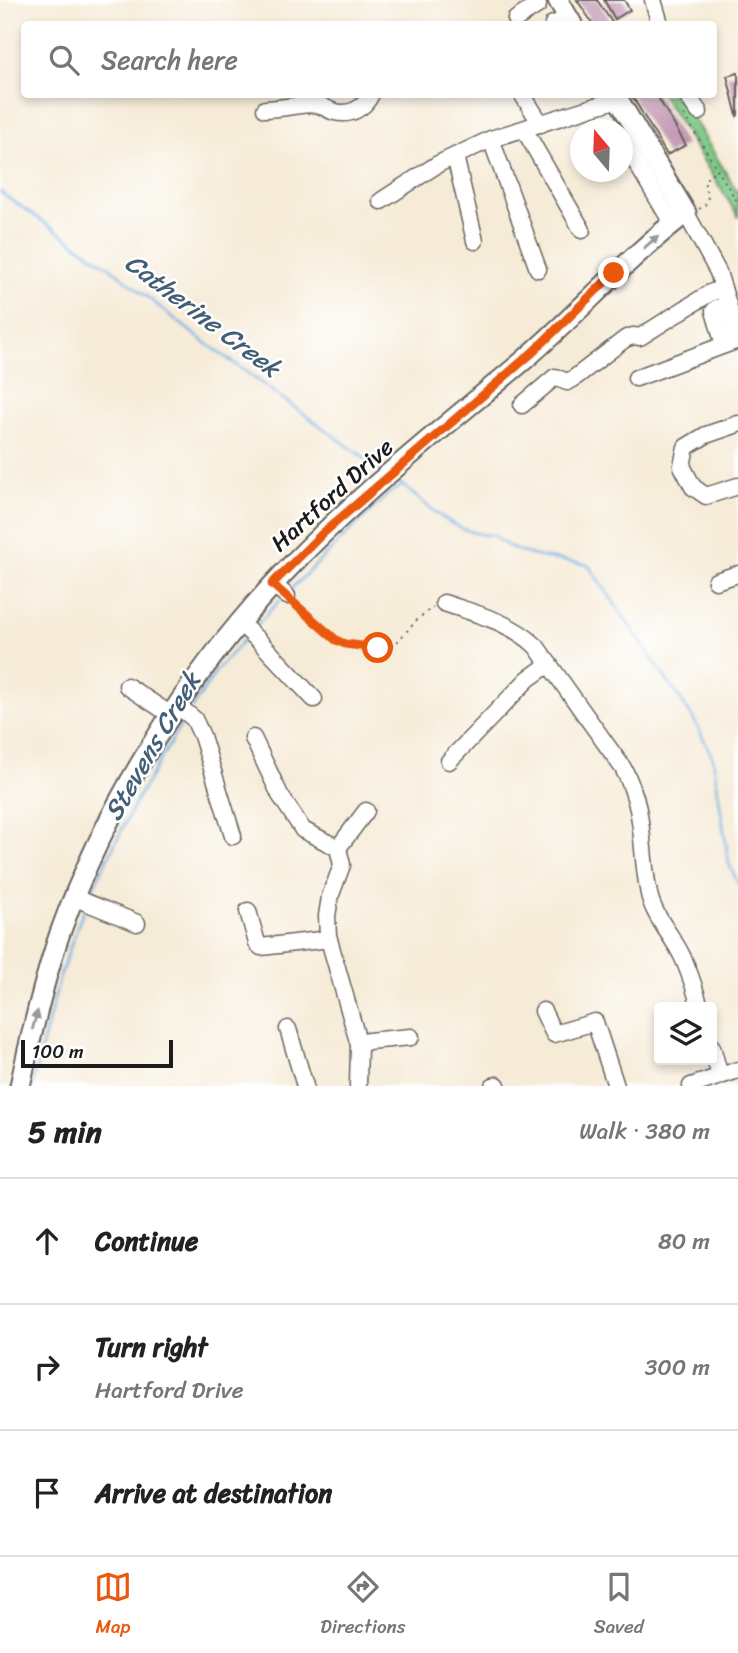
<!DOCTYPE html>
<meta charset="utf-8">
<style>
:root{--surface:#fff;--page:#f2f2f2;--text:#222;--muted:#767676;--line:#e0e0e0;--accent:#ea580c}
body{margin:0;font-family:Sriracha,sans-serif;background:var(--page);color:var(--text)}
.controls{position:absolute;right:21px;bottom:21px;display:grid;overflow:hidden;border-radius:7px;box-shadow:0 4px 10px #0003}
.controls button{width:63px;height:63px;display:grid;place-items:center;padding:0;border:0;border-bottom:2px solid var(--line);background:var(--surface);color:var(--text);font:35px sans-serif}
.compass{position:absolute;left:570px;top:119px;width:63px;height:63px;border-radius:50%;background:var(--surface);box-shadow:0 4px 10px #0003;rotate:341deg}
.scale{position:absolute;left:21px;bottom:18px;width:152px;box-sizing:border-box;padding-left:7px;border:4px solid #1c1c1c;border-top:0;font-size:19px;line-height:24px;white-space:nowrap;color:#1c1c1c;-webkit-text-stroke:5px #fff;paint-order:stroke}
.stop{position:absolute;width:21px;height:21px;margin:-16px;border:5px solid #ea580c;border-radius:50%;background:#fff}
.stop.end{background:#ea580c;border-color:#fff;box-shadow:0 2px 7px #0008}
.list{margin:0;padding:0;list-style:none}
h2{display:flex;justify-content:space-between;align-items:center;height:91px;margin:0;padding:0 28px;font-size:30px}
h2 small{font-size:23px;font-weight:400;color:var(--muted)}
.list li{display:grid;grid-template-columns:46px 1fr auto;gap:21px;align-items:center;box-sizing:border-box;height:126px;padding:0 28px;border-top:2px solid var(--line)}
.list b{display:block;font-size:26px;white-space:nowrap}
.list p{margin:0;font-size:23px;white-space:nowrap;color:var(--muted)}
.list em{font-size:23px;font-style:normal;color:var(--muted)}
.icon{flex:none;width:38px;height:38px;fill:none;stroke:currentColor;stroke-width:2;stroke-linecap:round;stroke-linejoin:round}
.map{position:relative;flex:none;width:738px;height:1086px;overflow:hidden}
.search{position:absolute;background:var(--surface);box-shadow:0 4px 10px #0003;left:21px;right:21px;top:21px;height:77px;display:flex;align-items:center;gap:18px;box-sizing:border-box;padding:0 24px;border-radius:7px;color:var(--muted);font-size:26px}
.sheet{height:469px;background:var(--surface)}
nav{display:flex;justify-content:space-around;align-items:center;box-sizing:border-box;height:98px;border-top:2px solid var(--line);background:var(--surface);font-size:19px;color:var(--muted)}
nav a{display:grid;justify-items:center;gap:4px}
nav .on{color:var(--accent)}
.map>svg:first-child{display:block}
</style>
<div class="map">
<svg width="738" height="1086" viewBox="0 0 738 1086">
<rect width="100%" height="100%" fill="#fff"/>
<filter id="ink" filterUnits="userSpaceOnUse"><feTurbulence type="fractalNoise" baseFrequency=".0143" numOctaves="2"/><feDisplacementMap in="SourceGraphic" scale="14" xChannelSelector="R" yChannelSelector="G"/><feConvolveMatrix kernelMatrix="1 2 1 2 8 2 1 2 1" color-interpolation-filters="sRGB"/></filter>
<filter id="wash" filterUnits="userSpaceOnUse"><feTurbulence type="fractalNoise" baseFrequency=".00686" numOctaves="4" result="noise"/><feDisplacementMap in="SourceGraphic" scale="28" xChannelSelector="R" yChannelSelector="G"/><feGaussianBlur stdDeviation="1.57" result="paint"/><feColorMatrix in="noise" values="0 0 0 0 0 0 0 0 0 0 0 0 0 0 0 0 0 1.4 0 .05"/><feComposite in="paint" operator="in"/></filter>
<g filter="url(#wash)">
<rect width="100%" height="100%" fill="#f6ebd7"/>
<path fill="#7dc987" stroke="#4c7252" stroke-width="2" d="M662 95H679L738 193V216Z"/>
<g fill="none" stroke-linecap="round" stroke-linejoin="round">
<g stroke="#72b1e5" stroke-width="2.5">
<path d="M0 192 112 269 195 335 381 470"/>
<path d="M397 481C426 503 454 536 493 535 518 559 556 558 588 565L693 718 713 758 729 864 738 883"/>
<path d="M290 590 389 493 402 486"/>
<path d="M254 628 280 600"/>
<path d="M192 708 216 671 247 636"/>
<path d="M88 898 138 797 184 720"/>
<path d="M32 1086 60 976 84 908"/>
</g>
</g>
<g id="blocks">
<g fill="#c398b4">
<path d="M577 0H597L613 24H593Z"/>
<path d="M604 0H624L630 10 615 19Z"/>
<path d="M738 73V115L737 116 727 76Z"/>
<path d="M631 94H656L686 145 667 155Z"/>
</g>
</g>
</g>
<g filter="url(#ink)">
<use href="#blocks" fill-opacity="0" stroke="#68645d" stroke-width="2"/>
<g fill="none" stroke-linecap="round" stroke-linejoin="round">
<g stroke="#68645d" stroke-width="19">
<g id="minor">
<path d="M653 0 660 24"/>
<path d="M516 19 538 5 535 0"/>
<path d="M553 24 568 19"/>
<path d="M522 94 541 124"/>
<path d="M686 94 699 112"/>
<path d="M265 109C282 109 299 104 315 104 323 105 327 110 335 112 350 116 365 108 371 94"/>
<path d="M524 129 582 230"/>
<path d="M638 133 625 144 672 223"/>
<path d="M491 139 538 269"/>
<path d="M455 156 475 241"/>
<path d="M381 201 438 164 491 139 618 99"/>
<path d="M686 213 718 272 738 337"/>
<path d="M724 345 714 311 717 308 728 305"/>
<path d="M636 378 738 340"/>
<path d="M522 405 555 377 567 382 573 379 625 339 633 336 640 337 710 293 723 288"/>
<path d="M738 424 706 435 686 447 682 466 693 487 706 496 738 486"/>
<path d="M716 581 738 574"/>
<path d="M273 584 287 596"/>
<path d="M444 603C476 614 511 622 536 646L623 768C647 813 639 847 649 894 654 917 672 935 682 956 690 972 695 990 700 1007"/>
<path d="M239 622 261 643 314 699"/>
<path d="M127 686 171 715"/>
<path d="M177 705 194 719 202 736 233 836"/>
<path d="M253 738 280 795 303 830 338 848 342 865 330 897 327 916 328 936 359 1045 358 1086"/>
<path d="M449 761 528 679 549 664"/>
<path d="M338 848 366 811"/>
<path d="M73 897 137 923"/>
<path d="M248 911 257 943 261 947 329 939"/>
<path d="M543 1011 554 1034 595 1022 616 1086"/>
<path d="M288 1029 305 1086"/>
<path d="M359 1045 368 1041 411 1037"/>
<path d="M712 1047 720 1076"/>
<path d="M493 1086 497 1085"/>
<path d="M691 1086 738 1070"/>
</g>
</g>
<g stroke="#68645d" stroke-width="23">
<g id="major">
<path d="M558 0 572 24"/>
<path d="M20 1086C31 1035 43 982 60 933 107 803 187 675 282 575 355 497 441 430 523 361 579 313 627 258 686 213L615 94"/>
</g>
</g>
<g stroke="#68645d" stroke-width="2" stroke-dasharray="2 5" stroke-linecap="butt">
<path d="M684 115 738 203"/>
<path d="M699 209 705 205 708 199C704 180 701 182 717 169"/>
<path d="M296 604 340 643 384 650 395 644 419 618 433 607"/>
</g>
<use href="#minor" stroke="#fff" stroke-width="16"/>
<use href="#major" stroke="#fff" stroke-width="19"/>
</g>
<defs><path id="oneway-solid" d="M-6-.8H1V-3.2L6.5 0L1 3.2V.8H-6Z" transform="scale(1.75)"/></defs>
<g fill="#999">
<use href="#oneway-solid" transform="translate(651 242) rotate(-41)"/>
<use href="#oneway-solid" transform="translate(35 1020) rotate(-74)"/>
</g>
</g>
<g fill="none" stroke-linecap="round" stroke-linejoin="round" filter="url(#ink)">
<path stroke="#ea580c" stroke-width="9" d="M378 648 345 644 336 640 272 584 322 534 533 352 614 273"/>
</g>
<g text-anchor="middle" stroke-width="5" stroke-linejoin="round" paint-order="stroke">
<g font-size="24" fill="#1c1c1c" stroke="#fff">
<text transform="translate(332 495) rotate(-42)" y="8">Hartford Drive</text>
</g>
<g font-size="26" font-style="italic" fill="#435f76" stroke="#fff">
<text transform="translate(203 315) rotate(37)" y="9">Catherine Creek</text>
<text transform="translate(152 746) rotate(-60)" y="9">Stevens Creek</text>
</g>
</g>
</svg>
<div class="controls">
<button><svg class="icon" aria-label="layers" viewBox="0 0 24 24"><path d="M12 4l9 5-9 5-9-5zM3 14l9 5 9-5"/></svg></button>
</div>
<svg class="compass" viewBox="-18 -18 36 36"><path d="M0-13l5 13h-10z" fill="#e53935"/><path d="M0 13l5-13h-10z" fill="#767676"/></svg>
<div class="scale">100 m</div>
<div class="stop" style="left:378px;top:648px"></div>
<div class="stop end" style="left:614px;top:273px"></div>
<div class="search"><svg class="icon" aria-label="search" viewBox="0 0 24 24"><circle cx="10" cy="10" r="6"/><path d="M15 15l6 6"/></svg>Search here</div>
</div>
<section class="sheet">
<h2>5 min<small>Walk · 380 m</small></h2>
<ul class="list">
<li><svg class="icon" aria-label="ahead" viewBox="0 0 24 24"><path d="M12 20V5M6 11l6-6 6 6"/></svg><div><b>Continue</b></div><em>80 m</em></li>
<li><svg class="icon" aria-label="right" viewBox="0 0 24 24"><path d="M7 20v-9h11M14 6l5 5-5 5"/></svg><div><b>Turn right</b><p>Hartford Drive</p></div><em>300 m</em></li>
<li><svg class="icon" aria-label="arrive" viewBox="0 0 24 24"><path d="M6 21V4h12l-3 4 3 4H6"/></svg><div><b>Arrive at destination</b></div></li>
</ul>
</section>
<nav>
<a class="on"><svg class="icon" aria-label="map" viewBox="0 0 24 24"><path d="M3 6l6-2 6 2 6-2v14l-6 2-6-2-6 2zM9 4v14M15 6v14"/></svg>Map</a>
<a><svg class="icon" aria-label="directions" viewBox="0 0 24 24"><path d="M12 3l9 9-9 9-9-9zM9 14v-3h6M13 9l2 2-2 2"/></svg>Directions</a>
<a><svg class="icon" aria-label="saved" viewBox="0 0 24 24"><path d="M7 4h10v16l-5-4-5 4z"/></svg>Saved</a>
</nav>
